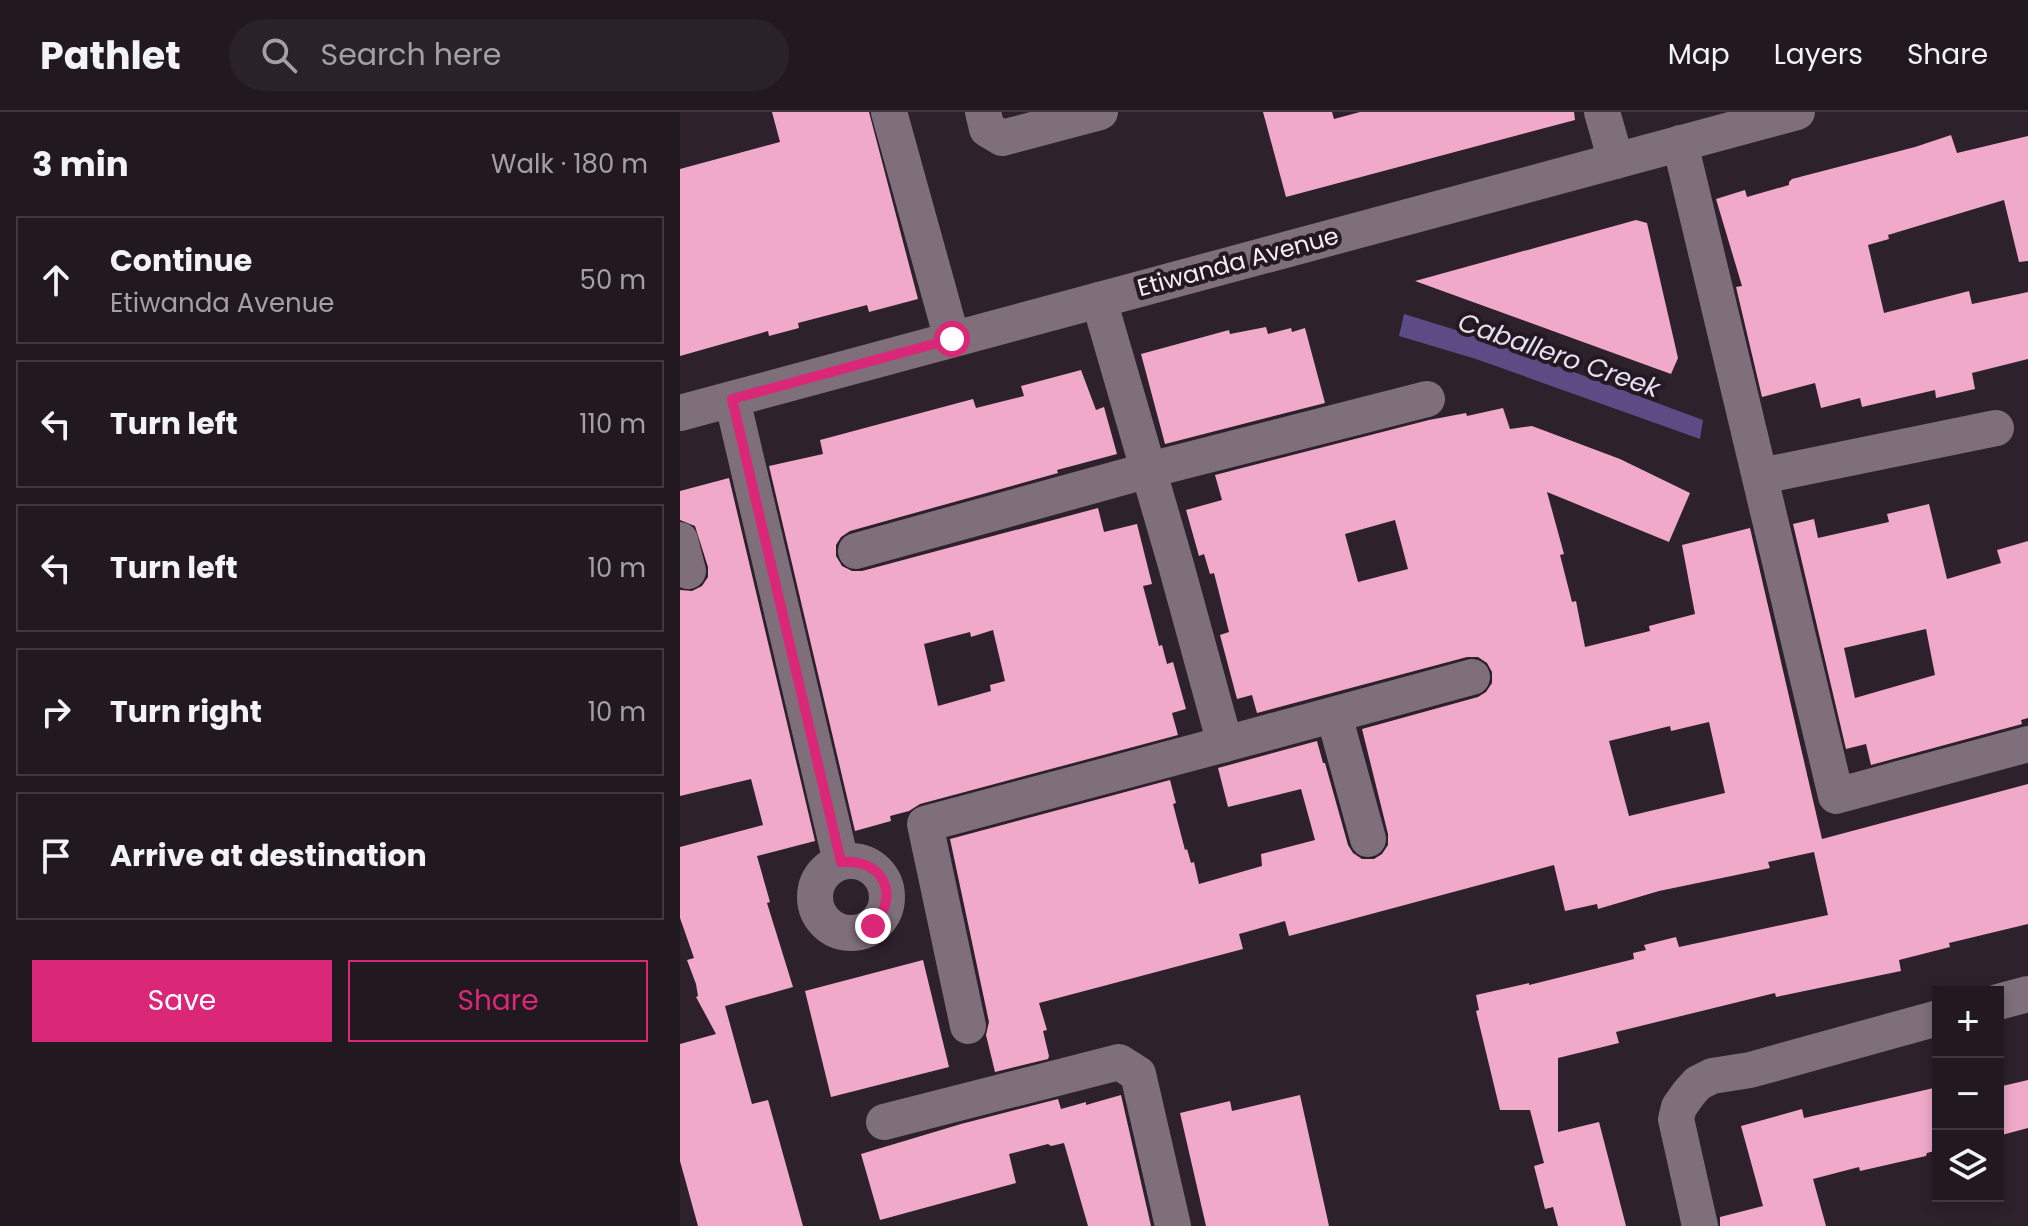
<!DOCTYPE html>
<meta charset="utf-8">
<style>
:root{--surface:#221920;--page:#2a2229;--text:#f1f3f6;--muted:#a2a0a5;--line:#3f383e;--accent:#db2777}
body{margin:0;font-family:Poppins,sans-serif;background:var(--page);color:var(--text)}
.controls{position:absolute;right:24px;bottom:24px;display:grid;overflow:hidden;border-radius:0px;box-shadow:0 4px 12px #0003}
.controls button{width:72px;height:72px;display:grid;place-items:center;padding:0;border:0;border-bottom:2px solid var(--line);background:var(--surface);color:var(--text);font:40px sans-serif}
.stop{position:absolute;width:24px;height:24px;margin:-18px;border:6px solid #db2777;border-radius:50%;background:#fff}
.stop.end{background:#db2777;border-color:#fff;box-shadow:0 2px 8px #0008}
.list{margin:0;padding:0;list-style:none}
h2{display:flex;justify-content:space-between;align-items:center;height:104px;margin:0;padding:0 32px;font-size:34px}
h2 small{font-size:26px;font-weight:400;color:var(--muted)}
.list li{display:grid;grid-template-columns:52px 1fr auto;gap:24px;align-items:center;box-sizing:border-box;height:128px;margin:0 16px 16px;padding:0 16px;border:2px solid var(--line);border-radius:0px}
.list b{display:block;font-size:30px;white-space:nowrap}
.list p{margin:0;font-size:26px;white-space:nowrap;color:var(--muted)}
.list em{font-size:26px;font-style:normal;color:var(--muted)}
.actions{display:flex;gap:16px;padding:24px 32px}
.actions a{flex:1;padding:18px 0;border:2px solid var(--accent);border-radius:0px;text-align:center;font-size:28px;color:var(--accent)}
.actions .main{background:var(--accent);color:#fff}
.icon{flex:none;width:44px;height:44px;fill:none;stroke:currentColor;stroke-width:2;stroke-linecap:round;stroke-linejoin:round}
.map{position:relative;flex:none;width:1348px;height:1114px;overflow:hidden}
header{display:flex;align-items:center;gap:48px;box-sizing:border-box;height:112px;padding:0 40px;background:var(--surface);border-bottom:2px solid var(--line)}
header strong{font-size:38px}
nav{display:flex;gap:44px;margin-inline-start:auto;font-size:28px}
.search{width:560px;height:72px;background:var(--page);display:flex;align-items:center;gap:20px;box-sizing:border-box;padding:0 28px;border-radius:44px;color:var(--muted);font-size:30px}
main{display:flex}
aside{flex:1;background:var(--surface)}
.map>svg:first-child{display:block}
</style>
<header>
<strong>Pathlet</strong>
<div class="search"><svg class="icon" aria-label="search" viewBox="0 0 24 24"><circle cx="10" cy="10" r="6"/><path d="M15 15l6 6"/></svg>Search here</div>
<nav><a>Map</a><a>Layers</a><a>Share</a></nav>
</header>
<main>
<aside>
<h2>3 min<small>Walk · 180 m</small></h2>
<ul class="list">
<li><svg class="icon" aria-label="ahead" viewBox="0 0 24 24"><path d="M12 20V5M6 11l6-6 6 6"/></svg><div><b>Continue</b><p>Etiwanda Avenue</p></div><em>50 m</em></li>
<li><svg class="icon" aria-label="left" viewBox="0 0 24 24"><path d="M17 20v-9H6M10 6l-5 5 5 5"/></svg><div><b>Turn left</b></div><em>110 m</em></li>
<li><svg class="icon" aria-label="left" viewBox="0 0 24 24"><path d="M17 20v-9H6M10 6l-5 5 5 5"/></svg><div><b>Turn left</b></div><em>10 m</em></li>
<li><svg class="icon" aria-label="right" viewBox="0 0 24 24"><path d="M7 20v-9h11M14 6l5 5-5 5"/></svg><div><b>Turn right</b></div><em>10 m</em></li>
<li><svg class="icon" aria-label="arrive" viewBox="0 0 24 24"><path d="M6 21V4h12l-3 4 3 4H6"/></svg><div><b>Arrive at destination</b></div></li>
</ul>
<div class="actions"><a class="main">Save</a><a>Share</a></div>
</aside>
<div class="map">
<svg width="1348" height="1114" viewBox="0 0 1348 1114">
<rect width="100%" height="100%" fill="#2d212b"/>
<path fill="#5c4b85" d="M724 202 802 226 1023 308 1020 327 796 247 719 224Z"/>
<g fill="#f1a9c9" fill-rule="evenodd">
<path d="M92 0H189L238 187 189 200 187 193 118 211 119 216 89 224 88 219 0 244V57L100 30Z"/>
<path d="M583 0H652L654 7 680 0H894L895 8 606 85Z"/>
<path d="M1271 23 1277 41 1348 24V149L1339 150 1324 88 1208 123 1209 127 1188 133 1204 201 1289 179 1292 192 1348 180V247L1292 261 1295 277 1256 286 1255 278 1182 295 1180 286 1141 296 1135 271 1082 285 1056 175 1062 174 1036 87 1065 78 1067 85 1109 73V70L1112 67 1235 35Z"/>
<path d="M956 108 967 111 998 246 991 262 735 169Z"/>
<path d="M586 215 588 222 611 216 612 220 625 216 645 291 485 332 461 242 549 218 550 222Z"/>
<path d="M401 258 416 298 424 295 437 342 377 358 378 361 170 419 161 425 156 433V444L162 454 172 459H182L418 396 424 420 457 412 472 472 463 474 479 534 482 533 487 552 493 550 506 597 492 601 498 623 240 692 229 699 210 704 211 709 175 719 89 354 143 342 140 328 293 287 296 296 344 284 341 274ZM313 518 325 569 310 573 311 579 258 594 244 532 290 520 291 525Z"/>
<path d="M823 296 830 317 852 314 940 347 1010 381 989 430 867 380 884 442 880 443 892 490 896 489 905 535 970 519 969 514 1015 502 1002 433 1070 416 1142 727 1348 672V812L1269 831 1270 835 1219 848 1221 859 1096 885 1095 881 936 920 939 931 878 946V1020L919 1010 946 1114H878L873 1095 865 1097 854 1054 864 1051 850 998H820L796 899 799 898 796 883 849 871V873L954 847 953 841 966 838 964 833 996 825 999 835 1148 803 1134 740 1088 750 1090 756 979 779 918 797 917 792 885 799 874 753 609 824 605 809 559 822 563 837 359 891 367 918 363 919 369 944 368 947 315 960 306 923 309 910 270 727 490 668 496 691 493 692 505 738 507 737 511 751 514 750 519 772 582 754 581 742 635 728 621 677 548 695 538 656 637 629 643 651H645L668 733 673 741 682 747H694L702 742 708 733V722L682 617 798 585 806 580 812 571V560L807 551 798 545H787L577 601 572 583 557 587 540 523 549 520 534 461 530 462 524 442 519 444 506 398 542 388 535 363 749 308 786 301 787 304ZM715 408 728 457 678 470 665 422ZM1029 610 1045 681 949 704 929 629 990 614 991 619Z"/>
<path d="M49 366 135 729 77 744 90 790 87 791 113 875 45 894 72 992 88 988 123 1114H18L0 1049V932L36 922 16 885 18 884 16 872 7 848 14 846 0 806V735L83 713 71 667 0 684V478L12 479 22 474 28 465V455L15 414 0 408V379Z"/>
<path d="M1249 392 1267 467 1321 451 1317 438 1348 429V606L1341 608 1342 612 1191 653 1186 632 1166 637 1113 412 1134 407 1138 426 1209 410 1207 402ZM1246 517 1255 563 1175 586 1164 536Z"/>
<path d="M243 848 269 955 151 985 125 879Z"/>
<path d="M1348 968V1016L1318 1024V975Z"/>
<path d="M1258 975V1038L1247 1041 1246 1044 1180 1059 1179 1055 1133 1067 1146 1114H1040V1105L1083 1094 1061 1014 1122 997 1124 1006Z"/>
<path d="M441 983 471 1114H408L384 1031 371 1034 368 1032 329 1042 336 1071 200 1108 181 1042 281 1012 378 987 381 997 406 990V993Z"/>
<path d="M620 983 649 1114H526L500 1001 550 989 552 999Z"/>
</g>
<g fill="none" stroke-linecap="round" stroke-linejoin="round">
<g stroke="#7e6f7b" stroke-width="36">
<path d="M209 0 272 227"/>
<path d="M303 0 307 17 322 26 420 0"/>
<path d="M922 0 936 49"/>
<path d="M1000 31 1156 684 1348 632"/>
<path d="M419 188 496 453 545 632 792 565"/>
<path d="M52 287 161 750"/>
<path d="M0 301 1117 0"/>
<path d="M1081 364 1316 316"/>
<path d="M0 428 8 459"/>
<path d="M176 439 469 358 747 287"/>
<path d="M654 603 688 727"/>
<circle cx="171" cy="785" r="36"/>
<path d="M1318 890 1348 882"/>
<path d="M288 914 245 712 545 632"/>
<path d="M204 1010 439 950 458 962 493 1114"/>
<path d="M1020 1114 996 1007 999 995 1009 981 1018 971 1032 964 1070 958 1258 906"/>
</g>
</g>
<g fill="none" stroke-linecap="round" stroke-linejoin="round">
<path stroke="#db2777" stroke-width="10" d="M193 814C221 783 203 746 161 750L52 287 272 227"/>
</g>
<g text-anchor="middle" stroke-width="8" stroke-linejoin="round" paint-order="stroke">
<g font-size="24" fill="#f6edf4" stroke="#241821">
<text transform="translate(558 150) rotate(-15)" y="8">Etiwanda Avenue</text>
</g>
<g font-size="26" font-style="italic" fill="#e4e0f2" stroke="#241821">
<text transform="translate(879 243) rotate(19)" y="9">Caballero Creek</text>
</g>
</g>
</svg>
<div class="controls">
<button>+</button>
<button>−</button>
<button><svg class="icon" aria-label="layers" viewBox="0 0 24 24"><path d="M12 4l9 5-9 5-9-5zM3 14l9 5 9-5"/></svg></button>
</div>
<div class="stop" style="left:272px;top:227px"></div>
<div class="stop end" style="left:193px;top:814px"></div>
</div>
</main>
